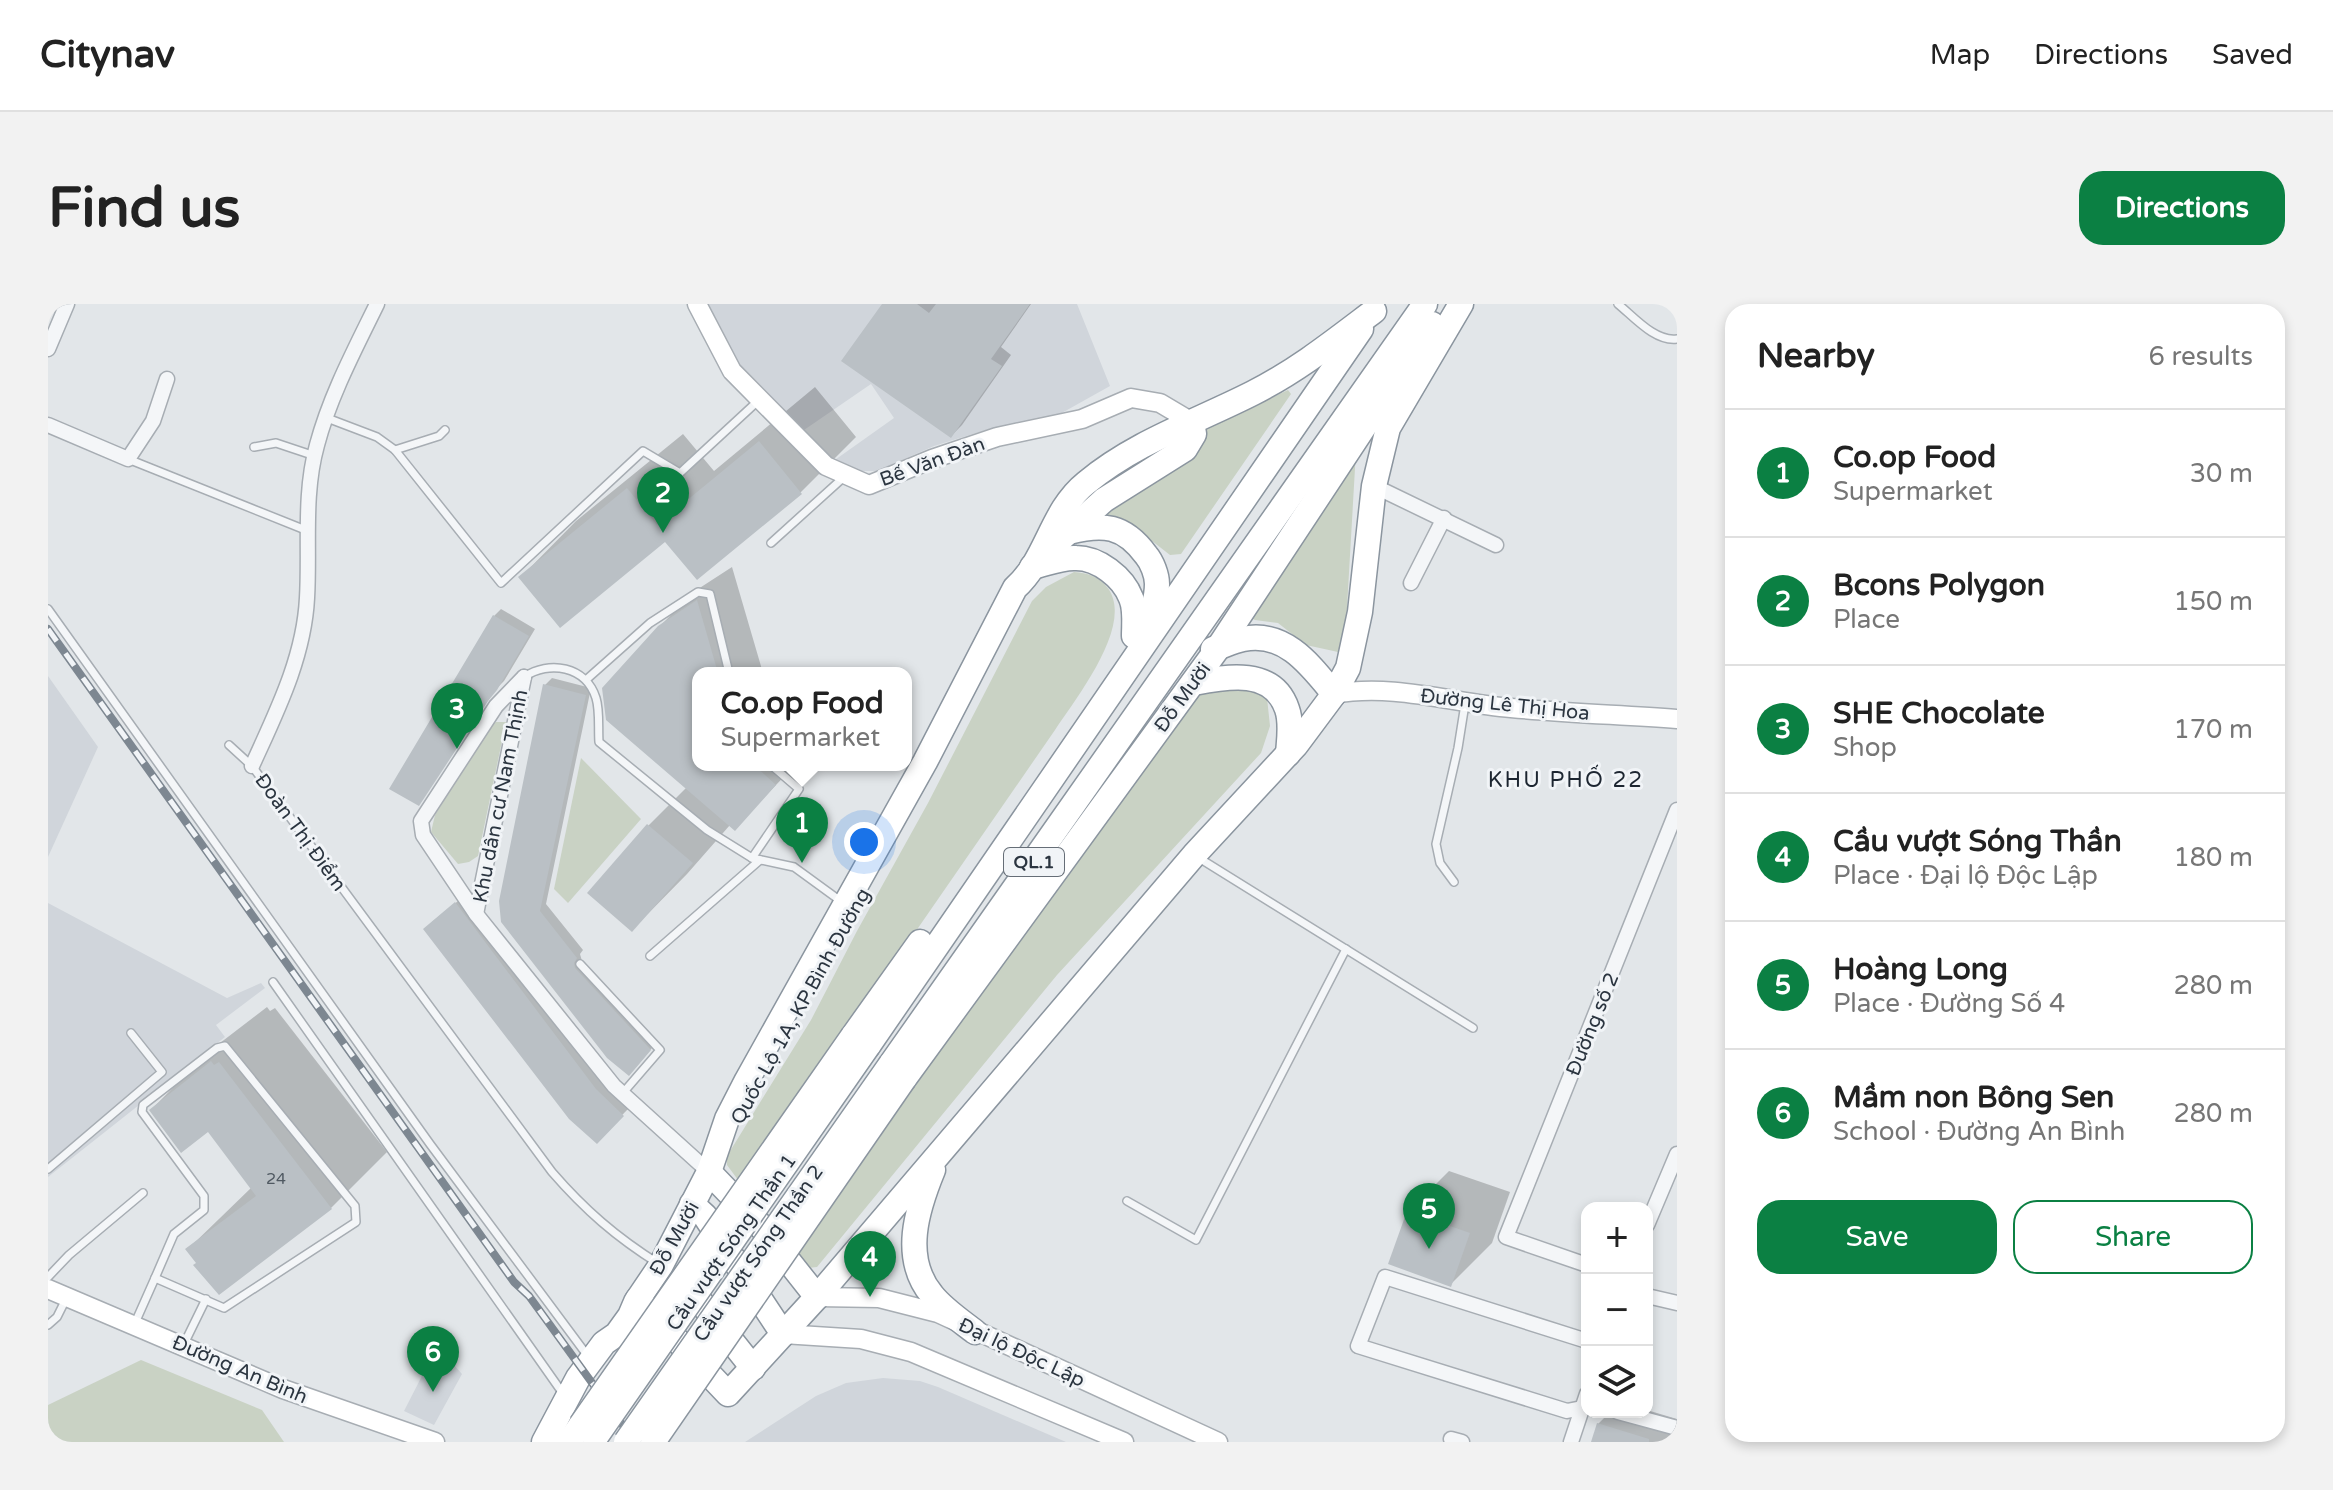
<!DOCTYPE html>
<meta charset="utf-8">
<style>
:root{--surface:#fff;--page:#f2f2f2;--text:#222;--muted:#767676;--line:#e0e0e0;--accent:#0b8043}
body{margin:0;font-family:"Varela Round",sans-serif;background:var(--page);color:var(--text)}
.controls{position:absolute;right:24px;bottom:24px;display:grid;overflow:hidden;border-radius:16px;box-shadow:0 4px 12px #0003}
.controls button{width:72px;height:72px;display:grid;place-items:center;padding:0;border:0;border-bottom:2px solid var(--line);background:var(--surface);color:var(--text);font:40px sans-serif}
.you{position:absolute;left:816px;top:538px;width:28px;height:28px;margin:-20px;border:6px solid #fff;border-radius:50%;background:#1a73e8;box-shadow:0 0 0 12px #1a73e833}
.badge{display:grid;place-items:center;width:52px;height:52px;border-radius:50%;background:var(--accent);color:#fff;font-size:26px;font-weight:700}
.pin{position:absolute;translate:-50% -66px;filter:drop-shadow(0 2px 4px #0008)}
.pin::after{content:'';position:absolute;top:42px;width:28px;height:24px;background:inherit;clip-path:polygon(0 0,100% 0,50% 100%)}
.popup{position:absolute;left:644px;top:363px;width:220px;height:104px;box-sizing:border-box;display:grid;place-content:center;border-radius:16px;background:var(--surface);filter:drop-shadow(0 2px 6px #0005);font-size:26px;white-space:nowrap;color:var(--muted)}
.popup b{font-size:30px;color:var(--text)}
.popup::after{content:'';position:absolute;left:50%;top:100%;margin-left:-16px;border:16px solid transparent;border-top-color:var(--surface)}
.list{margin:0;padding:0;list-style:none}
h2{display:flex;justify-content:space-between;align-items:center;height:104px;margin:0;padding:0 32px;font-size:34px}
h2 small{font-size:26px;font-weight:400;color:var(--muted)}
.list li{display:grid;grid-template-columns:52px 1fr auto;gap:24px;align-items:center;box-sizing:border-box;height:128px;padding:0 32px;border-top:2px solid var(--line)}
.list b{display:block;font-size:30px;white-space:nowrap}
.list p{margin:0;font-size:26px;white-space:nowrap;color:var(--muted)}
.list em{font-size:26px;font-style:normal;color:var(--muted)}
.actions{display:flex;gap:16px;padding:24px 32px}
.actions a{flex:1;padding:18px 0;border:2px solid var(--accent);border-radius:24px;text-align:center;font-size:28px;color:var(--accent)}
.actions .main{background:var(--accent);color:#fff}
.icon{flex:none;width:44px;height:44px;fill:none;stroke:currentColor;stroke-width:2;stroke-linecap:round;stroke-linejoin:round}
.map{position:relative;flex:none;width:1629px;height:1138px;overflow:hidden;border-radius:24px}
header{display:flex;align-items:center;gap:48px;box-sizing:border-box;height:112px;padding:0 40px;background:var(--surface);border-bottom:2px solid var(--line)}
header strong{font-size:38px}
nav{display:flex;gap:44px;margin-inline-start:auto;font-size:28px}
.intro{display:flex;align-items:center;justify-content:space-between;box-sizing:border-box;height:192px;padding:0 48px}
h1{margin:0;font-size:56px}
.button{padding:20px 36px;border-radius:24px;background:var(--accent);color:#fff;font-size:28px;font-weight:700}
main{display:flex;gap:48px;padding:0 48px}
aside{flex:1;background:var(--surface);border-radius:24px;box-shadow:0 4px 12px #0003}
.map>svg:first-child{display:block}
</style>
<header>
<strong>Citynav</strong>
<nav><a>Map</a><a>Directions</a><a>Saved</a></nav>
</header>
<div class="intro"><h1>Find us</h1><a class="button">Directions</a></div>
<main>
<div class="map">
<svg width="1629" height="1138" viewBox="0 0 1629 1138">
<rect width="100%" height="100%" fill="#e2e6e9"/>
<g fill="#d0d5db">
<path d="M656 0H1029L1062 82 1003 115 944 124 886 142 829 167H801L784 158 846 114 823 80 756 126 728 103 685 59Z"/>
<path d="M0 372 50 443 0 553Z"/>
<path d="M0 599 179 694 213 679 217 684 168 721 177 733 0 873Z"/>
<path d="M394 1048 414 1070 386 1121 356 1107 376 1068 374 1063Z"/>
<path d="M835 1074 872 1077 890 1083 1018 1138H697L768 1092 798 1079Z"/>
</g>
<g fill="#c9d2c4">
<path d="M1240 86 1243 90 1133 250 1122 251 1081 219 1047 208 1155 126Z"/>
<path d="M1308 147 1298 321 1290 348 1258 341 1230 319 1207 316 1198 311Z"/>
<path d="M1026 268C1039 269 1050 272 1059 283 1088 319 1028 394 1007 426L693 880 679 861V852L763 716 809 627 880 499 984 297 998 283Z"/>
<path d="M1184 374 1219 394 1222 422 1213 449 1009 671 769 963 760 964 749 952 1070 490 1142 400 1165 381Z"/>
<path d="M448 418H458L430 552 421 558 410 560 383 528 387 511 440 424Z"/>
<path d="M533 454 593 515 520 599 506 585Z"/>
<path d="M93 1056 214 1106 236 1138H0V1101Z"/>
</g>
<g fill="#0003">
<path d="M836 0H983L953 43 963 51 914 121 903 132Z"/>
<path d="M767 83 808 133 753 188 649 273 617 235 473 273 528 217 635 130 666 167Z"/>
<path d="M684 263 715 369H650V461H747L687 524 682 521 639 570 584 626 541 589 601 521 639 483 611 323 647 287Z"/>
<path d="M453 305 487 325 456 377 446 387 370 500 446 312Z"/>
<path d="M504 374 543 384 498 600 535 646 532 650 534 657 609 738 588 763 455 618 497 381Z"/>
<path d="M415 593 581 804 549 837 384 618Z"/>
<path d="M219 703 222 707 227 704 339 848 283 904 171 988 140 945 204 883 161 825 104 805 159 749Z"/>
<path d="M1401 867 1462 888 1444 939 1403 980 1360 908Z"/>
<path d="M1599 1106 1629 1115V1138H1545L1550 1120 1562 1108H1599Z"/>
</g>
<g fill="#bac0c5">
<path d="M834 0H869L881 9 888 0H982L943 55 954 62 903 134 793 57Z"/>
<path d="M711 137 754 190 649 276 617 238 512 324 470 273 579 184 609 221Z"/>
<path d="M649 296 670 369H650V461H706L728 481 687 527 558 416 554 384 610 322Z"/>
<path d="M445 311 481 332 449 386 440 397 371 502 341 485Z"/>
<path d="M495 380 538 391 492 607 529 654 526 659 527 664 603 746 581 772 559 754 453 618 451 597Z"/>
<path d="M599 520 645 559 584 628 539 589Z"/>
<path d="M407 598 548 785 576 812 549 840 521 815 375 625Z"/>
<path d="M163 757 166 761 171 758 284 905 171 991 145 961 148 959 137 945 208 892 160 828 133 849 101 806Z"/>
<path d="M1359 907 1422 929 1403 983 1340 960Z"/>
<path d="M1549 1119 1601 1135V1138H1543Z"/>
</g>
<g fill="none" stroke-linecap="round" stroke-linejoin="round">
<g stroke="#a7adb3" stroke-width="10">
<g id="lane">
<path d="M1570 0C1586 13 1607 38 1629 35"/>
<path d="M279 114 329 133 347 146 453 279 595 147 632 169 711 96"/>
<path d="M206 143 228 139 267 152"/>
<path d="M347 146 391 132 397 126"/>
<path d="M80 155 260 227"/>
<path d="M723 239 796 173"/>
<path d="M0 305 382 840 539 1051"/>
<path d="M476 373C501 356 538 362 548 394 552 407 550 424 551 438L659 526 704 554 746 563 794 598"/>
<path d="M539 375 602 319 650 288 662 290 681 369"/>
<path d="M181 441 204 462 504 868C537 906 568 933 611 960"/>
<path d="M704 554 751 485 723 461"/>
<path d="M1151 554 1425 724"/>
<path d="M1406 578 1392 559 1388 540 1410 444 1417 400"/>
<path d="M602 652 712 556"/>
<path d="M532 660 612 746 574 790"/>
<path d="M225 678 516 1091"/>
<path d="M177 742 307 902 308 918 176 1004 107 974 126 930 156 906V892L94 808 95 801 169 744Z"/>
<path d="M0 865 114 768 83 729"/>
<path d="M1079 897 1148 936 1298 645"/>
<path d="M0 973 21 951 95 889"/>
<path d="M87 1019 107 974"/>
<path d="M0 1021 9 1013 18 995"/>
<path d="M136 1040 158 995"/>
</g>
</g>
<g stroke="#a7adb3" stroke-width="17">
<g id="street">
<path d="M0 45 19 0"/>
<path d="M0 121 80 155 105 117 119 75"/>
<path d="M1326 182 1448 241"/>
<path d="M1363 279 1396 214"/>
<path d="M476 373 448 402 373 517 375 531 428 610 566 782 661 868"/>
<path d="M204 462C228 409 256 354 259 294 262 244 255 191 269 141 282 92 307 45 329 0"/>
<path d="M428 610 476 373"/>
<path d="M1599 921 1629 850"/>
<path d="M1539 961 1458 933 1629 506"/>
<path d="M1599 992 1629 999"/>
<path d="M1539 1037 1337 973 1310 1042 1519 1107 1539 1103"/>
<path d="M1570 1108 1629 1124"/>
<path d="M1403 1135 1414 1138"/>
<path d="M1523 1138 1539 1090"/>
</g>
</g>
<g stroke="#a7adb3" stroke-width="21">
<g id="secondary">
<path d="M649 0 684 67 778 162 821 181 884 155 949 133 1034 115 1083 94 1112 99 1144 118"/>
<path d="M1286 390C1345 379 1405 399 1463 404 1518 409 1574 411 1629 415"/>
<path d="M0 985 235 1085 387 1138"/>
<path d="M769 993 831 994 890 1009 1170 1138"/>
<path d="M735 1030 813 1035 863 1048 1076 1138"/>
</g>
</g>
<g stroke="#8b959f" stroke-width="27">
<g id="highway">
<path d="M1021 228C1055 219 1076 221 1098 251 1104 258 1109 271 1109 280 1109 297 1102 313 1096 329"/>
<path d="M997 249 1056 196 1137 145 1146 130 1144 118"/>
<path d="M984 263C998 260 1014 253 1028 254 1050 254 1075 273 1083 294 1088 305 1086 320 1086 332"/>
<path d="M1165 345C1175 342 1185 337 1195 335 1237 326 1263 362 1286 390"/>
<path d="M1145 379C1177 373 1225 363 1239 405 1244 419 1241 435 1240 450"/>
<path d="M805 732 872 638"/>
<path d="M820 742 1313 25"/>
<path d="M843 760 1377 0"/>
<path d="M856 775 1170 344 1384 20"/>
<path d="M885 866C869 905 853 954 884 991 895 1005 913 1017 927 1028"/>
<path d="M661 868 712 921 769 993"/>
<path d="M644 900 657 912 735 1030"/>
<path d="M636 977 705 1064"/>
<path d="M590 995 680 1090 769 993 1146 551 1248 441 1286 390 1300 364 1312 308 1326 182 1340 124 1413 0"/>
<path d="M496 1138 530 1074 556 1039 569 1030 582 1012 588 998 613 961 661 868 679 815 699 776 877 458 967 284C999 256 1003 207 1038 179 1087 138 1148 118 1205 89 1250 66 1285 38 1326 7"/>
<path d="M521 1138 533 1121"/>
</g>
</g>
<use href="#lane" stroke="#f4f6f8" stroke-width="7"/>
<use href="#street" stroke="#f4f6f8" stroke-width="14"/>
<use href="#secondary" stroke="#fff" stroke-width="18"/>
<use href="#highway" stroke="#fff" stroke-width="24"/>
<g stroke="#7d8791" stroke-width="8">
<path id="rail" d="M0 325 466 978 481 992 587 1138"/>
</g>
<use href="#rail" stroke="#f1f4f7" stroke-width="5" stroke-dasharray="15" stroke-linecap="butt"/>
<g stroke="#8b959f" stroke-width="27" stroke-linecap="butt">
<g id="highway-bridge">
<path d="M533 1121 805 732"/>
<path d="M547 1134 820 742"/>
<path d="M578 1138 843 760"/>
<path d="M605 1138 856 775"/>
</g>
</g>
<use href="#highway-bridge" stroke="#fff" stroke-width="24"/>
</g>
<g text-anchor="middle" stroke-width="6" stroke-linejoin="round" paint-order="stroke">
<g font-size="16" fill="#4f5861">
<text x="228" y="880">24</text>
</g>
<rect fill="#f1f4f7" stroke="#666e77" stroke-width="2" x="956" y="544" width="60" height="28" rx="6"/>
<g font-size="18" font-weight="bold" fill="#2b3540">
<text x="986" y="564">QL.1</text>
</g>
<g font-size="20" fill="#2b3540" stroke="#f1f4f7">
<text transform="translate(884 157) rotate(-20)" y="7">Bế Văn Đàn</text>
<text transform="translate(1134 393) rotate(-54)" y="7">Đỗ Mười</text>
<text transform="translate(1457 400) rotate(6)" y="7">Đường Lê Thị Hoa</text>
<text transform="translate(452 492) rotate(-79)" y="7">Khu dân cư Nam Thịnh</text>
<text transform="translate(253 528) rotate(54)" y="7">Đoàn Thị Điểm</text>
<text transform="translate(752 702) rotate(-61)" y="7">Quốc Lộ 1A, KP.Bình Đường</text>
<text transform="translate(1544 720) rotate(-68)" y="7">Đường số 2</text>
<text transform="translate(626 934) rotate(-61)" y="7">Đỗ Mười</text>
<text transform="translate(683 938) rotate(-55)" y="7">Cầu vượt Sóng Thần 1</text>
<text transform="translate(710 949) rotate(-55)" y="7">Cầu vượt Sóng Thần 2</text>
<text transform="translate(974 1048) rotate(25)" y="7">Đại lộ Độc Lập</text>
<text transform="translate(192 1065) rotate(23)" y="7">Đường An Bình</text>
</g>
<g font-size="22" letter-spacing="2" fill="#1d2631" stroke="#f1f4f7">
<text x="1518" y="483">KHU PHỐ 22</text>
</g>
</g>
</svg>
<div class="controls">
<button>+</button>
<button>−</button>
<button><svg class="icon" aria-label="layers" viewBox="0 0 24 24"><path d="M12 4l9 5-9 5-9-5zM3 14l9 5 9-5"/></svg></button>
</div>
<div class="you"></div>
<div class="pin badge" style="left:754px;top:559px">1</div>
<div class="popup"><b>Co.op Food</b>Supermarket</div>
<div class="pin badge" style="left:615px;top:229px">2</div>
<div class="pin badge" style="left:409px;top:445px">3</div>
<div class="pin badge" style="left:822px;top:993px">4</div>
<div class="pin badge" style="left:1381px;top:945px">5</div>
<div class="pin badge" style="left:385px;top:1088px">6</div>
</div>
<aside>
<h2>Nearby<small>6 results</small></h2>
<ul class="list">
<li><span class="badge">1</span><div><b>Co.op Food</b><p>Supermarket</p></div><em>30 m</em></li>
<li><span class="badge">2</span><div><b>Bcons Polygon</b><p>Place</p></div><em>150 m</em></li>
<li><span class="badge">3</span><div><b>SHE Chocolate</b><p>Shop</p></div><em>170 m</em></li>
<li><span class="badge">4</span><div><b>Cầu vượt Sóng Thần</b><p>Place · Đại lộ Độc Lập</p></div><em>180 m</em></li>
<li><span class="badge">5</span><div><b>Hoàng Long</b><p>Place · Đường Số 4</p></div><em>280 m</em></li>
<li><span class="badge">6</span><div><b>Mầm non Bông Sen</b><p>School · Đường An Bình</p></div><em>280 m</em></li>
</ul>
<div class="actions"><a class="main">Save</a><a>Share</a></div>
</aside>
</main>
